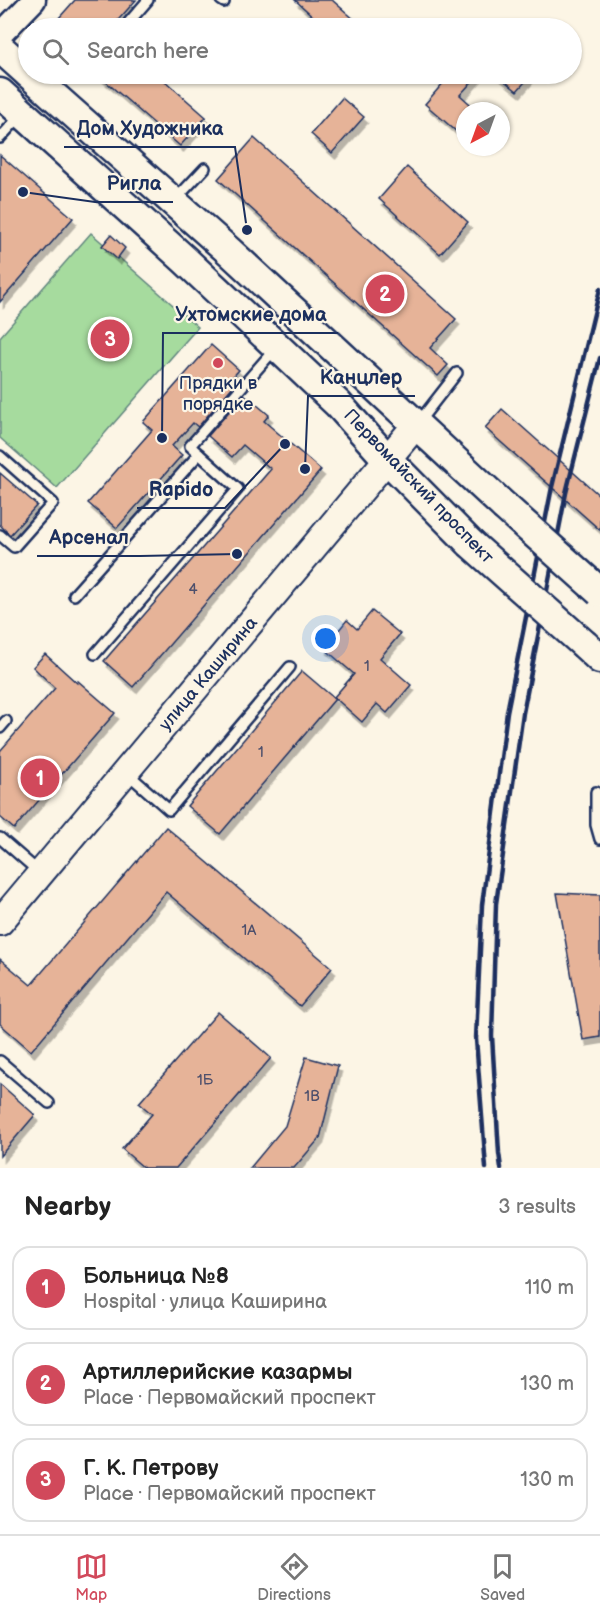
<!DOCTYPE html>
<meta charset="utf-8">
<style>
:root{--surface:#fff;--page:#f2f2f2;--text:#222;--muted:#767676;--line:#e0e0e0;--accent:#d1495b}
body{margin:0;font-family:"Balsamiq Sans",sans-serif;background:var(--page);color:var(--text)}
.compass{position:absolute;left:456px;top:102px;width:54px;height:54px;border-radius:50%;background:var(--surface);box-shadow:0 2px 4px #0004;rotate:221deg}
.you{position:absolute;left:326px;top:639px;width:21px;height:21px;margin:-15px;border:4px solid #fff;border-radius:50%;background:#1a73e8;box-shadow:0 0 0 9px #1a73e833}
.badge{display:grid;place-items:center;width:39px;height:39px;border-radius:50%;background:var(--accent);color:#fff;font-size:20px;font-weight:700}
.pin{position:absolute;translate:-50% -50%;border:3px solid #fff;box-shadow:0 2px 6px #0006}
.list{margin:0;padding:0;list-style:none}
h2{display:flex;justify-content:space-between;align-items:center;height:78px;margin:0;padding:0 24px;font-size:26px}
h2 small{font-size:20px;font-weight:400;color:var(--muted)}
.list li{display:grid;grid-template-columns:39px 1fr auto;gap:18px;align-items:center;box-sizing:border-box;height:84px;margin:0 12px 12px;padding:0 12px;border:2px solid var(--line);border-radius:18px}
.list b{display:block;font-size:22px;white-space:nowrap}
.list p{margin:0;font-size:20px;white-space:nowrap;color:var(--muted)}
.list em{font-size:20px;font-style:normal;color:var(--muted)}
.icon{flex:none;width:33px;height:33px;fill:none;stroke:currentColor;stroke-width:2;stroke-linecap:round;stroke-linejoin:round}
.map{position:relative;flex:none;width:600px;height:1168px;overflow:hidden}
.search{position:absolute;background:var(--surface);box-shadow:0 2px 4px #0004;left:18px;right:18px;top:18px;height:66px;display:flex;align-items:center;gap:15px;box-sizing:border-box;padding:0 21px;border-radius:33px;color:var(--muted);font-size:22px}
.sheet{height:366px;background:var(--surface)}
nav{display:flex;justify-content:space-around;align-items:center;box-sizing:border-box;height:84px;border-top:2px solid var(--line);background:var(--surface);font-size:16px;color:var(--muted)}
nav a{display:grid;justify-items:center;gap:3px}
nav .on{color:var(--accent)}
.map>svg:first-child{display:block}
</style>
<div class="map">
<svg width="600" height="1168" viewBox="0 0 600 1168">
<defs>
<filter id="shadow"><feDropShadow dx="3.5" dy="6" stdDeviation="0" flood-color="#0004"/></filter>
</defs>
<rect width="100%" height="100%" fill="#fcf5e5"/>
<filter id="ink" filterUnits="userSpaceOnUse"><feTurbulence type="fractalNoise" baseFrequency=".0167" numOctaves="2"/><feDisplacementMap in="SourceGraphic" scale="12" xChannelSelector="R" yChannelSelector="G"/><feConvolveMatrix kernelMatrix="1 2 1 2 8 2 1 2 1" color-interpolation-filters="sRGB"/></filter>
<g filter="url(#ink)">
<path fill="#a6db9e" stroke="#60857e" stroke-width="1.5" d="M91 233 198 327 57 488 0 438V337Z"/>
<g fill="#e6b398" stroke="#1b2f5e" stroke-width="1.5" filter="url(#shadow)">
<path d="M75 0H136L111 28H50Z"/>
<path d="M295 0H332L364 28H326Z"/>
<path d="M97 74H157L206 117 180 146Z"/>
<path d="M451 74H479L460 95 478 111H465V139L425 104Z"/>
<path d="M496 74H532L517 91Z"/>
<path d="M342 98 364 117 332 153 311 134Z"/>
<path d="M254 138 456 319 430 348 448 365 438 376 218 179Z"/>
<path d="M0 155 73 218 0 302Z"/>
<path d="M407 167 468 222 440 254 379 199Z"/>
<path d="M111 235 125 248 117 259 102 246Z"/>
<path d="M211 345 239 370 229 381 234 385 198 427 193 423 172 446 182 455 117 528 88 503 152 430 143 422Z"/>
<path d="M244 394 269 415 264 421 321 470 133 687 104 661 271 469 243 445 232 457 208 436Z"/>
<path d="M502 409 600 496V530L485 428Z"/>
<path d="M0 473 37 505 10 535 0 525Z"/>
<path d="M372 611 400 634 380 658 411 685 387 713 377 704 362 722 334 697 354 674 324 648 347 620 357 629Z"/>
<path d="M45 654 77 683 78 681 115 713 14 829 0 817V751L55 688 33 667Z"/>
<path d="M302 671 335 699 220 834 187 806Z"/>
<path d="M166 827 332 968 300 1006 166 892 31 1051 0 1024V959L31 985Z"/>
<path d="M557 893 600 895V1037L583 1040Z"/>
<path d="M218 1012 271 1058 176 1168H144L122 1149 152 1114 139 1103Z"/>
<path d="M306 1057 338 1066 320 1138 294 1168H250L285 1126Z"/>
<path d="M0 1084 35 1115 0 1156Z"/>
</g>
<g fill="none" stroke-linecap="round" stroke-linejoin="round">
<g stroke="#1b2f5e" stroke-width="14">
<g id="service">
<path d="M221 0 224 2"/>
<path d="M137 28 129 22 148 0"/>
<path d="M0 138 21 115"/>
<path d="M175 200 205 168"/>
<path d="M418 423 457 373"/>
<path d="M0 456 53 503 14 547 0 535"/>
<path d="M74 595 199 454 190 446 274 350"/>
<path d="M95 654 238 489 199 454"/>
<path d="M0 728 6 721"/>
<path d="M127 773 169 810 290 667"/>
<path d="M596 792V825L600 839"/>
<path d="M0 838 39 872"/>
<path d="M0 1061 49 1103"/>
</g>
</g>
<g stroke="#1b2f5e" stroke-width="27">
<path id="tertiary" d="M0 35 34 0"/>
</g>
<g stroke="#1b2f5e" stroke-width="30">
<g id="secondary">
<path id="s1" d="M0 922 415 426"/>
</g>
</g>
<g stroke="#1b2f5e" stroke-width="33">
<g id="primary">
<path d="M0 48 28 73"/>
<path d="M29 74 230 252 504 506"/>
<path d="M0 93 185 260 338 404 387 459 470 543"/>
<path d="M585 645 600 659"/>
</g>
</g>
<use href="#service" stroke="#fcf5e5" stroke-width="9"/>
<use href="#tertiary" stroke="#fcf5e5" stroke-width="22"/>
<use href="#secondary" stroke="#fcf5e5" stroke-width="26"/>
<use href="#primary" stroke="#fcf5e5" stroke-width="28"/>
<g stroke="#1b2f5e" stroke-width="4.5">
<path d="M486 1168 476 1039 482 905 507 712 552 487 600 289"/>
<path d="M501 1168 499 1153 492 1036 496 904 523 713 566 493 600 358"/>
</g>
<g stroke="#1b2f5e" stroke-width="33" stroke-linecap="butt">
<g id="primary-bridge">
<path d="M504 506 600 592"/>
<path d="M470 543 585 645"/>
</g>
</g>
<use href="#primary-bridge" stroke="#fcf5e5" stroke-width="28"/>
</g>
</g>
<circle fill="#d1495b" stroke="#fcf5e5" stroke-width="2" cx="218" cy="363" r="6"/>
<g text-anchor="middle" stroke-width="4.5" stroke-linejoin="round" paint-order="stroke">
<g font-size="15" fill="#4e506c">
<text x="193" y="594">4</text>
<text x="367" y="671">1</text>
<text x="261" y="757">1</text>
<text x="249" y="935">1А</text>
<text x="205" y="1085">1Б</text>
<text x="312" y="1101">1В</text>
</g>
<g font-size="18" fill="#1b2f5e" stroke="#fcf5e5">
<text x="218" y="389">Прядки в<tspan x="218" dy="21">порядке</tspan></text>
</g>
<g font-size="18" fill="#1b2f5e" stroke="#fcf5e5">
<text transform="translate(419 486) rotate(46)" y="6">Первомайский проспект</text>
<text dy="6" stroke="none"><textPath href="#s1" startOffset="324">улица Каширина</textPath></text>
</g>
</g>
<path fill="none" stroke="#1b2f5e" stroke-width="2" d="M247 230L235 147H64M23 192L95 202H173M162 438L163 333H338M305 469L308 396H415M285 444L225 508H137M237 554L140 556H37"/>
<g fill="#1b2f5e" stroke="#fcf5e5" stroke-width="2">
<circle cx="247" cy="230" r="6"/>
<circle cx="23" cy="192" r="6"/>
<circle cx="162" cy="438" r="6"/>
<circle cx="305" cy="469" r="6"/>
<circle cx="285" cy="444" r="6"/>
<circle cx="237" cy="554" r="6"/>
</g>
<g font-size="20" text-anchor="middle" font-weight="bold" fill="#1b2f5e" stroke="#fcf5e5" stroke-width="4.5" stroke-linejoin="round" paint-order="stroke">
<text x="150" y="135">Дом Художника</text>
<text x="134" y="190">Ригла</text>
<text x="251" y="321">Ухтомские дома</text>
<text x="361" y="384">Канцлер</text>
<text x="181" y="496">Rapido</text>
<text x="89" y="544">Арсенал</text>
</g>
</svg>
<svg class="compass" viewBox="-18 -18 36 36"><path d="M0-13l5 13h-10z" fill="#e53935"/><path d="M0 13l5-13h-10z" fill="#767676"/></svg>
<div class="you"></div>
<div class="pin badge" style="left:40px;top:778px">1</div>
<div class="pin badge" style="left:385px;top:294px">2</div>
<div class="pin badge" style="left:110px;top:339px">3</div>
<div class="search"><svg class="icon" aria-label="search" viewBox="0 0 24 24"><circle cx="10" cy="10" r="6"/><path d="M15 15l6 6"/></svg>Search here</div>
</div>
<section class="sheet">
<h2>Nearby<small>3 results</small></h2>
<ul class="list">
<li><span class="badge">1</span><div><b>Больница №8</b><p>Hospital · улица Каширина</p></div><em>110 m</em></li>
<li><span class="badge">2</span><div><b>Артиллерийские казармы</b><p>Place · Первомайский проспект</p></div><em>130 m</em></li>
<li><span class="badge">3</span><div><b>Г. К. Петрову</b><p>Place · Первомайский проспект</p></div><em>130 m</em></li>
</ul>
</section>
<nav>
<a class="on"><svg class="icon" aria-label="map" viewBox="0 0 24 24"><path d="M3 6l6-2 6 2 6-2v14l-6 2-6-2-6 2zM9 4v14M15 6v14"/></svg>Map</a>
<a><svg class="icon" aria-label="directions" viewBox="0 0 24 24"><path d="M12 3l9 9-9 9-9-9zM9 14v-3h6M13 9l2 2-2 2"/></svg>Directions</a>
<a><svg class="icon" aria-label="saved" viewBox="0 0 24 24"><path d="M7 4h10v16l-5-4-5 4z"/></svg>Saved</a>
</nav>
